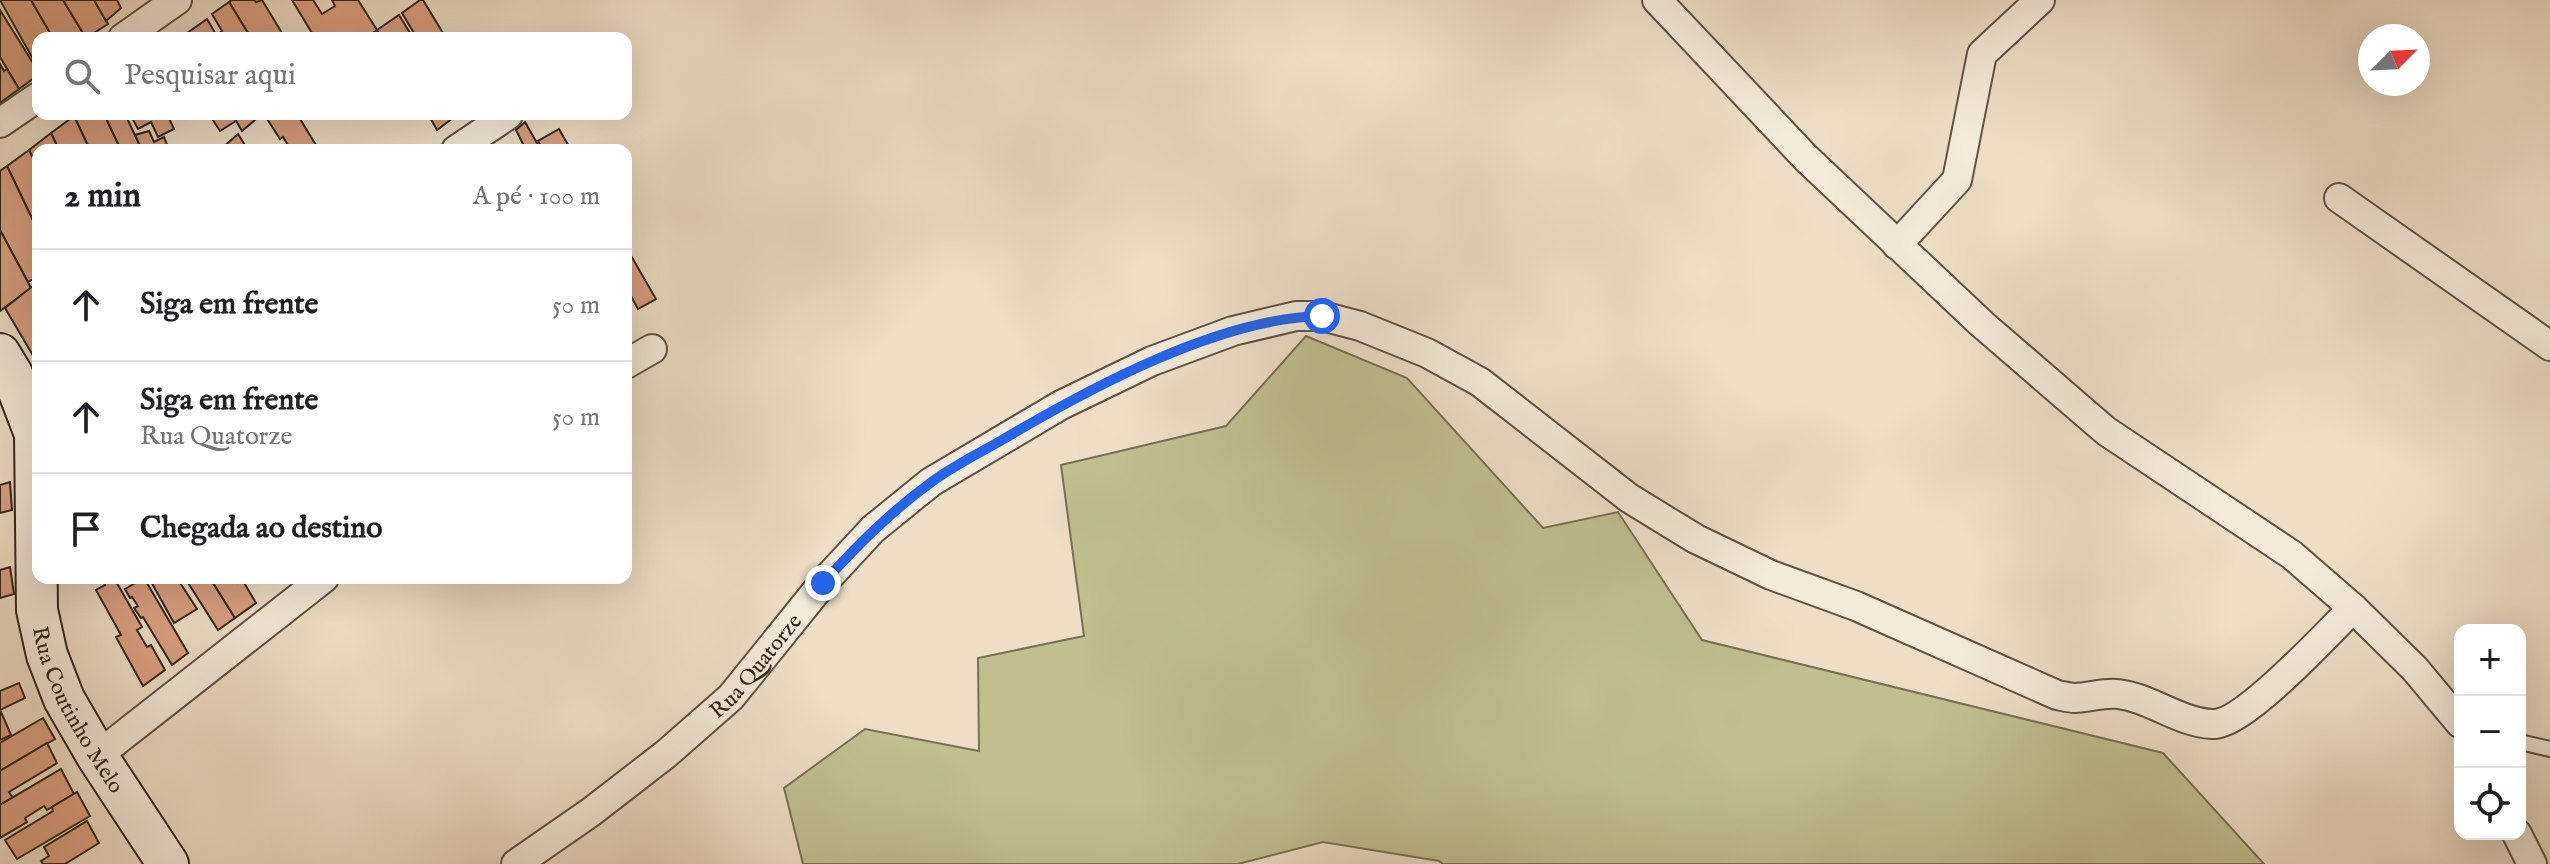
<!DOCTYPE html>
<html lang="pt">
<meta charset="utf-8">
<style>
:root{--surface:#fff;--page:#f6f6f6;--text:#202124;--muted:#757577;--line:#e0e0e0}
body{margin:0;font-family:"IM FELL English",serif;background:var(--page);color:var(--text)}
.controls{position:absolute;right:24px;bottom:24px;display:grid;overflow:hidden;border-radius:16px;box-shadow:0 8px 32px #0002}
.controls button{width:72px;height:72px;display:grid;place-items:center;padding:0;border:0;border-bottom:2px solid var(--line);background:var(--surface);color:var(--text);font:40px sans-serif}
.compass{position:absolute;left:2358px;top:24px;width:72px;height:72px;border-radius:50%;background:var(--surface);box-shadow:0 8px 32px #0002;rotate:66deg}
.stop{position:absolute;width:24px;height:24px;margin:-18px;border:6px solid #2563eb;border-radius:50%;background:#fff}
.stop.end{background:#2563eb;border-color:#fff;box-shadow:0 2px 8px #0008}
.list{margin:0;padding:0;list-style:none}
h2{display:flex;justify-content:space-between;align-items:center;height:104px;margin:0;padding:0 32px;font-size:34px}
h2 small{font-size:26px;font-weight:400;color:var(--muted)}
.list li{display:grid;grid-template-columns:52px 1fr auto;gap:24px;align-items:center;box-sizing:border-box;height:112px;padding:0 32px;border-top:2px solid var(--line)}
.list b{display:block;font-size:30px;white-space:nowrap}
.list p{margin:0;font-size:26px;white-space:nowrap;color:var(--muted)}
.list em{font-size:26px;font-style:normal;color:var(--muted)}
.icon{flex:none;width:44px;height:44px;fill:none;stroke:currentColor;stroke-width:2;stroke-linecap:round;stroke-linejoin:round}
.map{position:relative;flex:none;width:2550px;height:864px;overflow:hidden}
.search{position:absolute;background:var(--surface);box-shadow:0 8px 32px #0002;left:32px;top:32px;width:600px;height:88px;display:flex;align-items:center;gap:20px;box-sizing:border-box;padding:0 28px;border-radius:16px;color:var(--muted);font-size:30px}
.panel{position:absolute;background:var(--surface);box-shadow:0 8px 32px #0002;left:32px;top:144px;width:600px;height:440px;border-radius:16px}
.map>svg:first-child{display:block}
</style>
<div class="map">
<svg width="2550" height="864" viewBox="0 0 2550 864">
<rect width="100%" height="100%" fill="#eddec5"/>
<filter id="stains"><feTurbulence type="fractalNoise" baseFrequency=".0025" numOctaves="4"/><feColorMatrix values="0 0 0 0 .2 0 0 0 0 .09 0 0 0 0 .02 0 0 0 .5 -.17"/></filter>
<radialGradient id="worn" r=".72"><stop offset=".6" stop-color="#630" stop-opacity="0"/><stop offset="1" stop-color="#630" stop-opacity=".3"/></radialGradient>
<path fill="#bfbf90" stroke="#787154" stroke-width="2" d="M1306 336 1407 378 1543 528 1618 512 1702 640 2163 753 2264 864H1443L1439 861 1323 842 1238 864H803L784 788 865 729 979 751 978 658 1084 636 1061 465 1226 426Z"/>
<g fill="#daa081" stroke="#312319" stroke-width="2">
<path d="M0 0H31L53 38H38V68Z"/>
<path d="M31 0H63L86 38H62L60 35 53 38Z"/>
<path d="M63 0H94L108 24 86 38Z"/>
<path d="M94 0H117L121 8 106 21Z"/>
<path d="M232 0H254L256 2 262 0 285 38H251L229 2Z"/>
<path d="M292 0H313L322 14 335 6 332 0H358L377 30 366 38H315Z"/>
<path d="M420 0H423L446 38H417L402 13Z"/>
<path d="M229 2 251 38H222L219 33 222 31 212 14Z"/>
<path d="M0 10 38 71V75L19 89 0 57Z"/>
<path d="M399 15 413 38H381L377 30Z"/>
<path d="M207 19 218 38H185L183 36Z"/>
<path d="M0 64 4 71 7 69 19 89 0 103Z"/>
<path d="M77 114H104L121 150H90L74 116Z"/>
<path d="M104 114H125L142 150H121Z"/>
<path d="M130 114H167L174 129 158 137 151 122 138 129Z"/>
<path d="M209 114H232L236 121 220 131Z"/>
<path d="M232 114H262L242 131Z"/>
<path d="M264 114H297L319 150H291L283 137 280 139Z"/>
<path d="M428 114H456L457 115 437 130Z"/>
<path d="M74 116 90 150H59L51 133Z"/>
<path d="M525 122 541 150H526L516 130Z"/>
<path d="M559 129 571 150H543L538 141Z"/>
<path d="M149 131 154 142 164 137 169 150H142L135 135Z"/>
<path d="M51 133 59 150H38V169L29 150Z"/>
<path d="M238 134 248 150H221V149Z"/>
<path d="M29 150 38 169V231L7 166Z"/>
<path d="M7 166 38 231V265L34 267 38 276 28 282 0 230V171Z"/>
<path d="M0 230 31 288 0 311Z"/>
<path d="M626 247 656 299 638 309 626 287Z"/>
<path d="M34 285 38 292V364L5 308Z"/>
<path d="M10 482 12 510 0 513V485Z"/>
<path d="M10 567 14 594 0 598V570Z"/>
<path d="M101 578H114L142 627 137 630 147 647 151 645 165 670 143 686 116 637 121 635 96 590 105 585Z"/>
<path d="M144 578 188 653 172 665 143 617 141 618 134 608 138 606 132 597 130 598 125 589Z"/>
<path d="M149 578H177L197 609 174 623Z"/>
<path d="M185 578H210L235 618 218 630Z"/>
<path d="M210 578H235L238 583 243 581 256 603 235 618Z"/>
<path d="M19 683 25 698 0 710V691Z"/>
<path d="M1 712 11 735 0 740V713Z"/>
<path d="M43 718 55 739 0 771V743Z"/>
<path d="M47 743 57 763 9 792 13 798 0 805V771Z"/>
<path d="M61 769 74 794 47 810 44 806 25 818 27 822 0 838V805Z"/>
<path d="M77 792 90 816 17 859 5 840 53 811 52 807Z"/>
<path d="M87 821 99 843 65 864H43L41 861 49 856 44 847Z"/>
</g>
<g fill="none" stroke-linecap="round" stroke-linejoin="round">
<g stroke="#605244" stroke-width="18">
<path id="lane" d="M2520 742 2550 749"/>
</g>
<g stroke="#605244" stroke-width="32">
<g id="street">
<path d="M1657 0 1806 158 1982 324 2106 431 2292 555 2353 608 2415 669 2460 723"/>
<path d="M123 38 177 0"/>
<path d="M0 123 38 97"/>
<path d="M456 150 508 115"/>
<path d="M2339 198 2550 346"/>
<path d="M1897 245 1957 180 1982 54 2040 0"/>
<path d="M626 364 652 349"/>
<path d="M97 756 324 578"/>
<path d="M2517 834 2532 864"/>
<path id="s1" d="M516 864 591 812 666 754 731 697 823 583 873 529 931 482 1061 405 1152 361 1233 331 1296 316H1322L1360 326 1427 353 1480 382 1629 498 1696 539 1771 575 1856 606 2057 695C2063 696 2069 698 2075 698 2089 698 2104 692 2118 694 2151 698 2178 722 2212 724 2243 726 2329 632 2353 608"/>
</g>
</g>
<g stroke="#312319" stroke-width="44">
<g id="secondary">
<path id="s2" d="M0 354 12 374 35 434 37 610 47 655 64 699 97 756 168 864"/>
</g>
</g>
<use href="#lane" stroke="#f3ead9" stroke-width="14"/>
<use href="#street" stroke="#f3ead9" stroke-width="28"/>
<use href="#secondary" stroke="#f3ead9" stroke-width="40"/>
</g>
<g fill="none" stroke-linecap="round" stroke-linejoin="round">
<path stroke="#2563eb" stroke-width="10" d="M823 583C856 547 889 513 929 484 951 467 978 454 1002 440 1090 388 1219 318 1322 316"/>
</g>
<g text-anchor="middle" stroke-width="8" stroke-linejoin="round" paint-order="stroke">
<g font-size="22" fill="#312319" stroke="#f3ead9">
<text dy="8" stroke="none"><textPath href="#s1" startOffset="312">Rua Quatorze</textPath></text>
<text dy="8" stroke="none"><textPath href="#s2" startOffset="372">Rua Coutinho Melo</textPath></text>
</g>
</g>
<rect width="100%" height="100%" filter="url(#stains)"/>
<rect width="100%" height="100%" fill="url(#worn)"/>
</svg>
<div class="controls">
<button>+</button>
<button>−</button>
<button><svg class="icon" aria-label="locate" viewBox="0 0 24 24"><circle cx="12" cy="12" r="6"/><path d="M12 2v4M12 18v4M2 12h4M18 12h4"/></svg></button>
</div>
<svg class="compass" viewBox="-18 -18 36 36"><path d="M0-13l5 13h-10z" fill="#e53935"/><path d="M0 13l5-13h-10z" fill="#757577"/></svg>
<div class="stop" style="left:1322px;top:316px"></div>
<div class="stop end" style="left:823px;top:583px"></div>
<div class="search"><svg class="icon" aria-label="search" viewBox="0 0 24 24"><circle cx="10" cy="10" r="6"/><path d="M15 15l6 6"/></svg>Pesquisar aqui</div>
<section class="panel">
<h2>2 min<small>A pé · 100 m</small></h2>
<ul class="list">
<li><svg class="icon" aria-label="ahead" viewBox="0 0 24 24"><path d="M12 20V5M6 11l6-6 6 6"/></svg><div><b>Siga em frente</b></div><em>50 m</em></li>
<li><svg class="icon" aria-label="ahead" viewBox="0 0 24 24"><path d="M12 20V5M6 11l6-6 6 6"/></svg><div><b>Siga em frente</b><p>Rua Quatorze</p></div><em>50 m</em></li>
<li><svg class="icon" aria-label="arrive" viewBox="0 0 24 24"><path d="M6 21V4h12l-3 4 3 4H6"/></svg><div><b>Chegada ao destino</b></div></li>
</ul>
</section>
</div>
